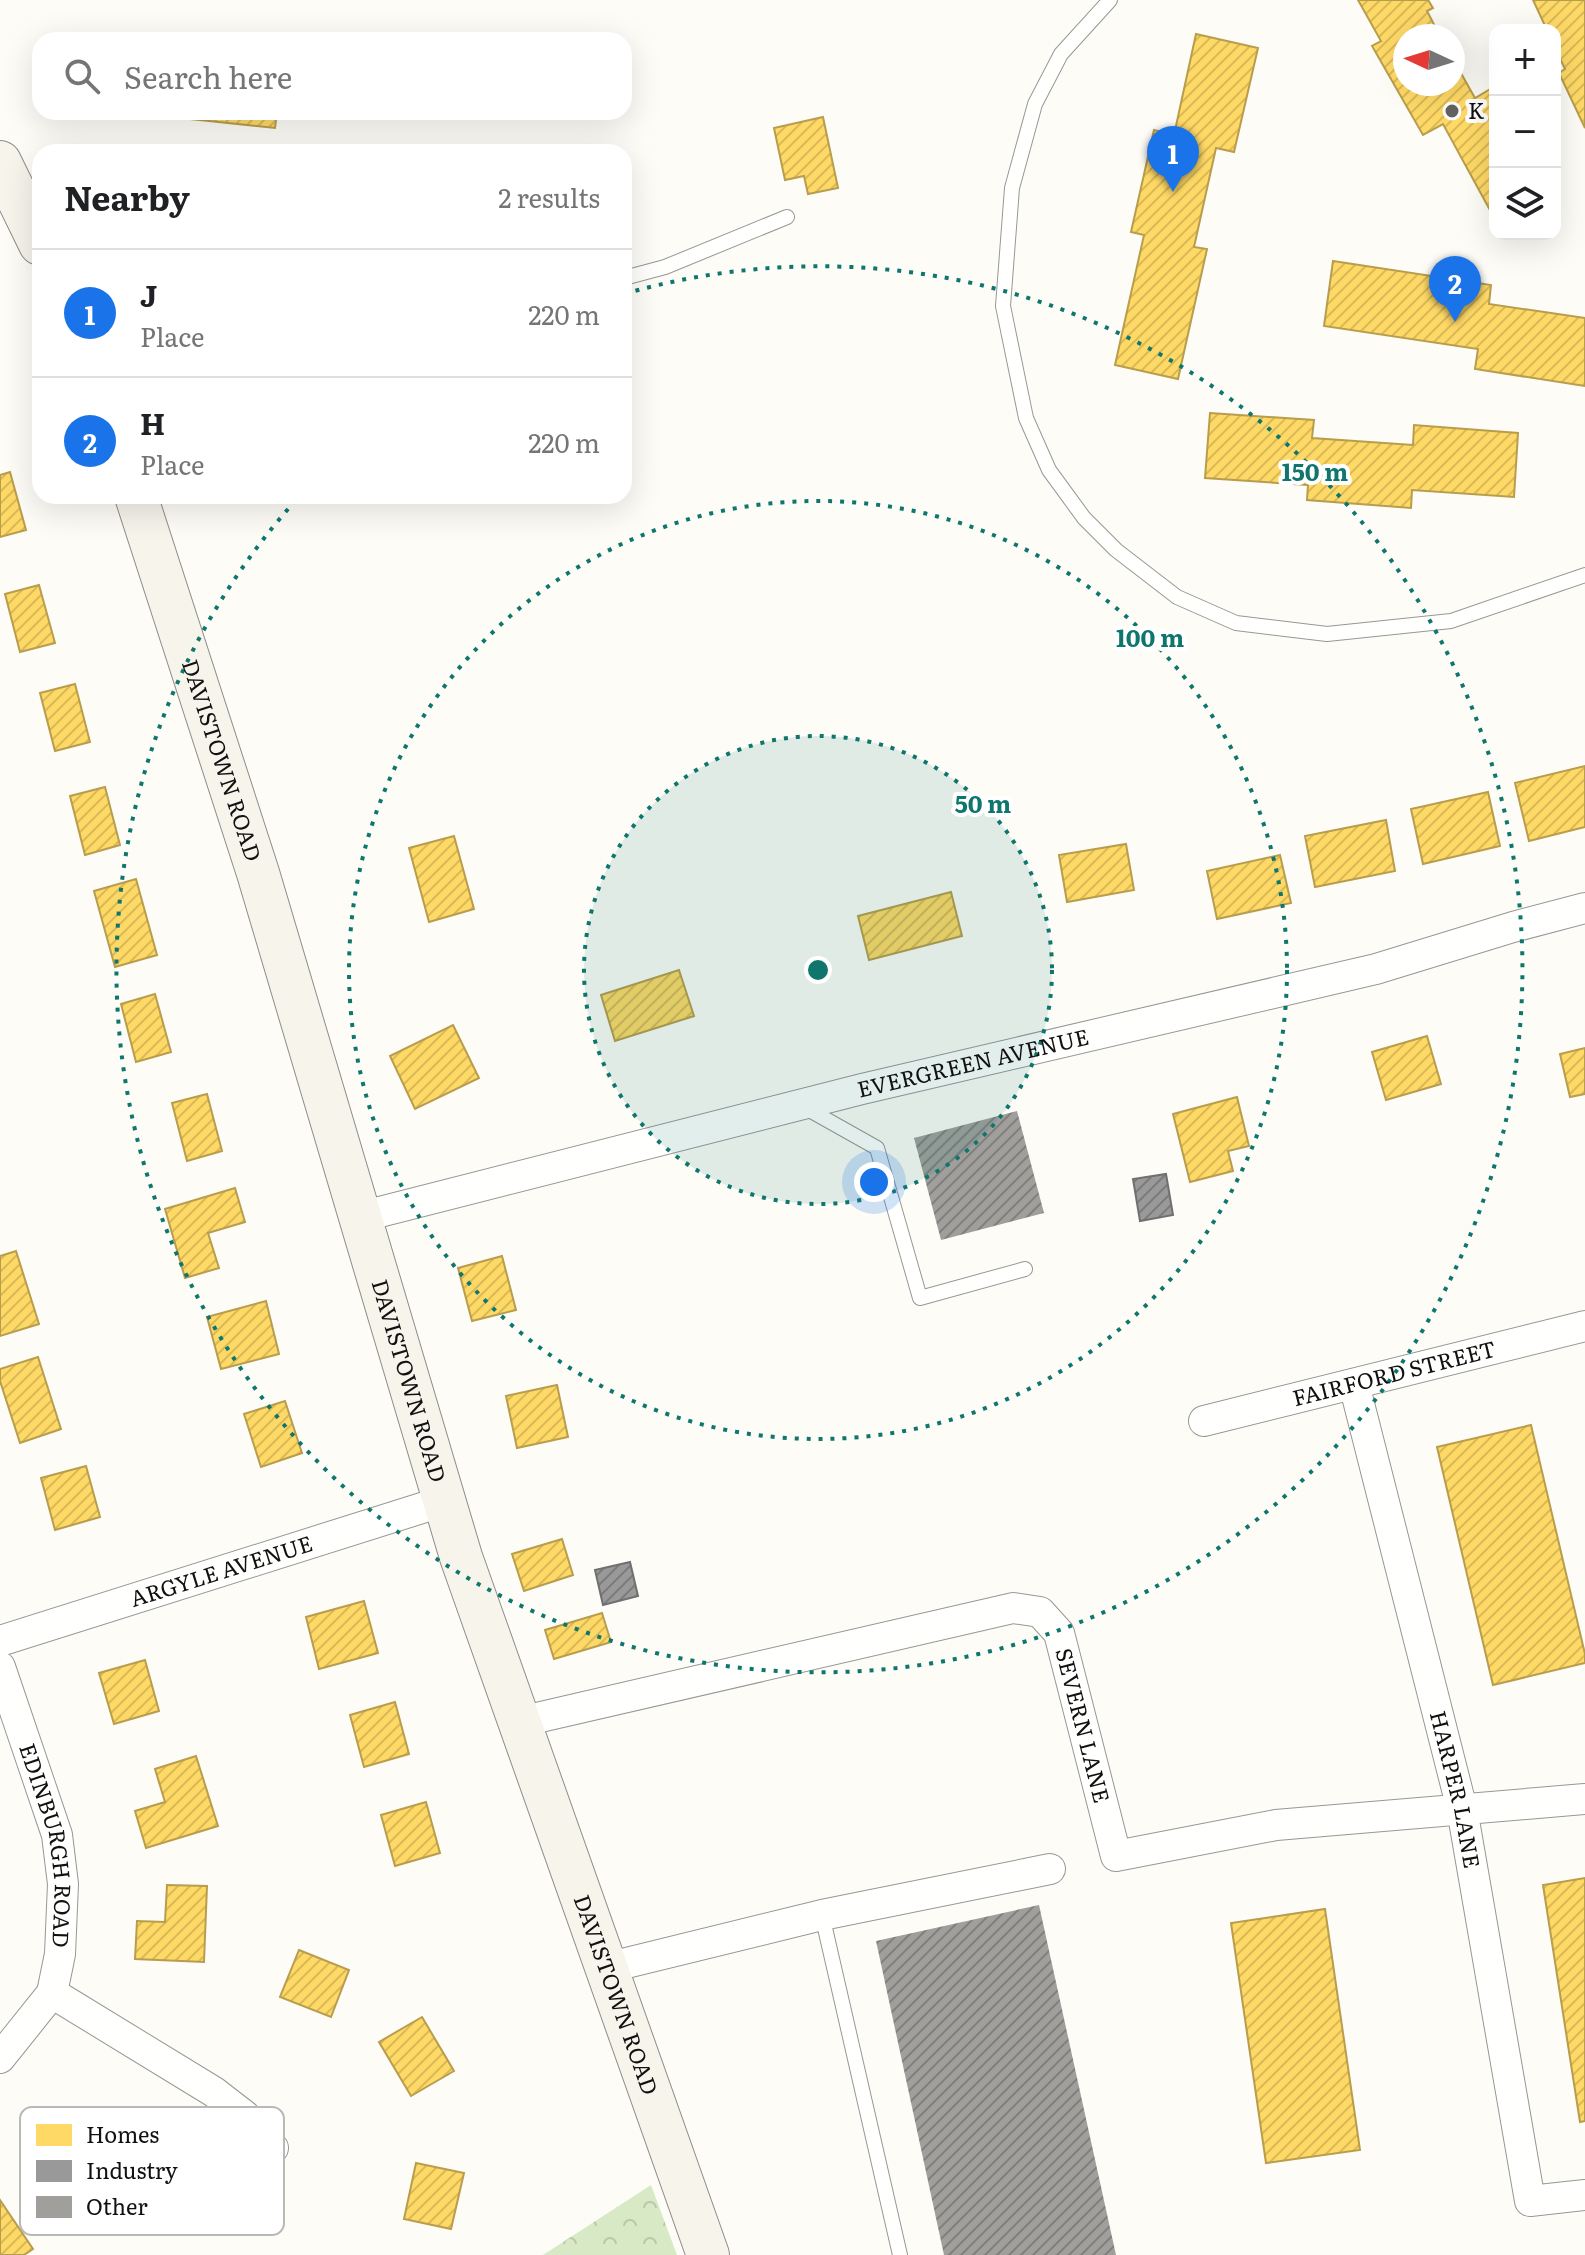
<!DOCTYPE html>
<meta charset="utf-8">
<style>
:root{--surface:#fff;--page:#f2f2f2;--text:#202124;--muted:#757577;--line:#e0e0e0;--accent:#1a73e8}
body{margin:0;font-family:Literata,serif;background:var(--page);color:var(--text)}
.controls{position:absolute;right:24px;top:24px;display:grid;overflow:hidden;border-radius:16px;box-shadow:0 8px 32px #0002}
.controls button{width:72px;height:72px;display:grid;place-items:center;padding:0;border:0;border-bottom:2px solid var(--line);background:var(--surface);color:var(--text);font:40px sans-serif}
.compass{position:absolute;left:1393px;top:24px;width:72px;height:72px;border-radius:50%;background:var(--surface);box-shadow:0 8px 32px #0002;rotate:274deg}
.you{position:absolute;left:874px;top:1182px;width:28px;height:28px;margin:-20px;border:6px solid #fff;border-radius:50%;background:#1a73e8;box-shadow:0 0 0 12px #1a73e833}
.badge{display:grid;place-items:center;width:52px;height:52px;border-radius:50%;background:var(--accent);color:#fff;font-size:26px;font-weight:700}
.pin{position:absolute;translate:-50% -66px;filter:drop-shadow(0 2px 4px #0008)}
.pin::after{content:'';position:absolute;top:42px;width:28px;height:24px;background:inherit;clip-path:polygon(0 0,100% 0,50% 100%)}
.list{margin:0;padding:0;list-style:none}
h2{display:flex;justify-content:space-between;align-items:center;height:104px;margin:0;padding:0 32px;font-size:34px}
h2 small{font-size:26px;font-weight:400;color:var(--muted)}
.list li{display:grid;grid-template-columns:52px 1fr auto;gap:24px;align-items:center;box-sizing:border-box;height:128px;padding:0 32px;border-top:2px solid var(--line)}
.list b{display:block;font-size:30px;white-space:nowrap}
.list p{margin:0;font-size:26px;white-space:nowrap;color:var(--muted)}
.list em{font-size:26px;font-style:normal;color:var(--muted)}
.icon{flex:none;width:44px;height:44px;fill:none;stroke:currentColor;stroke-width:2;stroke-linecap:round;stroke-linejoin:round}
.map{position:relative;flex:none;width:1585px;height:2255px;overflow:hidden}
.search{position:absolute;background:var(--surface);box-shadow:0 8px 32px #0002;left:32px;top:32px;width:600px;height:88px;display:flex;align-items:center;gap:20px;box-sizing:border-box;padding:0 28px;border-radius:24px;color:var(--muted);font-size:30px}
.panel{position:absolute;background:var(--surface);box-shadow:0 8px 32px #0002;left:32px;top:144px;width:600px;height:360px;border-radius:24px}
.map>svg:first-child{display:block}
</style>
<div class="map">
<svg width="1585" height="2255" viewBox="0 0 1585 2255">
<defs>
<pattern id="forest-crowns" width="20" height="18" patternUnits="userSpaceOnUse" patternTransform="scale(2)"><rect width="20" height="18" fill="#d8eac5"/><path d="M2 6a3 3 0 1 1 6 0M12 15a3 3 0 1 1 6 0" fill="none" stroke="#b8c8a8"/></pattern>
<pattern id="homes-hatch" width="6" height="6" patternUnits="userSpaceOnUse" patternTransform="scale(2)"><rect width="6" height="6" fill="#ffd966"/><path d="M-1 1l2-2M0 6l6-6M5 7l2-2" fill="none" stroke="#dab957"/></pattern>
<pattern id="industry-hatch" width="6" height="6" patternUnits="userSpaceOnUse" patternTransform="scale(2)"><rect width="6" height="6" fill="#999"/><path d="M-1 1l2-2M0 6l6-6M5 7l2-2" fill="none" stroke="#7b7b7b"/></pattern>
<pattern id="building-hatch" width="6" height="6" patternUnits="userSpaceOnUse" patternTransform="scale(2)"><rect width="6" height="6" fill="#a19f9c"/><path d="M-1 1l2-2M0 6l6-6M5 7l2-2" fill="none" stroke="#82807e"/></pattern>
</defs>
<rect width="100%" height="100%" fill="#fdfcf7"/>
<path fill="url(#forest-crowns)" d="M651 2185 677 2255H543Z"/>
<g fill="url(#homes-hatch)" stroke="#b89d4c" stroke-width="2">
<path d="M1358 0H1428L1433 8 1427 11 1440 36H1405V84H1453V59L1475 98 1492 88 1495 93V209L1491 212 1443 124 1423 135 1372 46 1381 41Z"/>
<path d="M1533 0H1585V128L1559 73 1565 69 1555 48V30H1547Z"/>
<path d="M1196 34 1258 48 1234 152 1216 148 1194 247 1207 249 1178 379 1115 365 1144 235 1131 232 1154 130 1174 135Z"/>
<path d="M172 112H277L275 128 172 117Z"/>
<path d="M823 117 838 188 808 194 804 176 785 180 774 128Z"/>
<path d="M1333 261 1491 285 1489 304 1585 318V386L1475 369 1478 349 1324 326Z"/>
<path d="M1210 413 1314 420 1312 438 1413 445 1414 425 1518 433 1514 497 1412 490 1411 508 1307 500 1308 485 1205 478Z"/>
<path d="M10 472 26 530 0 537V475Z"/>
<path d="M39 585 55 643 20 652 5 594Z"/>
<path d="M75 684 90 742 55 751 40 693Z"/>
<path d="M1585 766V827L1529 841 1515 783Z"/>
<path d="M105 787 120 845 85 855 70 796Z"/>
<path d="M1488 792 1500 846 1423 864 1411 809Z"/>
<path d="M1386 820 1395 871 1315 887 1305 836Z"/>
<path d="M454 836 474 909 429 922 409 848Z"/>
<path d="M1126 844 1134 890 1067 902 1059 855Z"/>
<path d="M1280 855 1291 903 1217 919 1207 871Z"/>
<path d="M136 879 157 955 115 967 94 891Z"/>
<path d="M951 892 962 936 869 960 858 916Z"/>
<path d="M679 970 694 1016 615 1041 601 995Z"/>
<path d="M155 994 171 1052 136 1062 121 1004Z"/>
<path d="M453 1025 479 1078 415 1109 390 1056Z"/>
<path d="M1427 1036 1441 1084 1386 1100 1372 1052Z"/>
<path d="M1585 1048V1094L1570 1097 1560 1054Z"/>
<path d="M207 1094 222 1151 187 1161 172 1103Z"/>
<path d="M1237 1097 1249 1146 1228 1151 1233 1171 1190 1182 1173 1114Z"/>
<path d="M235 1188 245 1222 208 1233 219 1268 185 1278 165 1209Z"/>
<path d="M16 1251 39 1324 0 1336V1256Z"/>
<path d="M502 1256 516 1310 472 1321 458 1268Z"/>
<path d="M266 1301 279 1354 221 1369 207 1317Z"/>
<path d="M38 1357 61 1429 20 1443 0 1381V1369Z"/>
<path d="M557 1385 568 1437 517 1448 506 1396Z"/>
<path d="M285 1401 302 1453 261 1467 244 1414Z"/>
<path d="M1531 1425 1585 1654V1663L1493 1685 1437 1447Z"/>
<path d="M86 1466 100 1517 55 1530 41 1478Z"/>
<path d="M562 1539 573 1575 524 1591 512 1554Z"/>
<path d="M364 1601 378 1653 319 1669 306 1617Z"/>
<path d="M602 1613 611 1642 554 1659 545 1630Z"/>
<path d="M145 1660 159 1711 114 1724 99 1673Z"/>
<path d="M395 1702 409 1754 364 1767 350 1715Z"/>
<path d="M196 1756 218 1826 146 1848 135 1811 165 1802 155 1769Z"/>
<path d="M426 1802 440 1853 395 1866 381 1815Z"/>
<path d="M1585 1878V2121L1580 2122 1543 1885Z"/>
<path d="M167 1885 207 1886 204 1962 135 1959 137 1921 165 1922Z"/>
<path d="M1325 1909 1360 2150 1266 2163 1231 1923Z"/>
<path d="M299 1950 349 1970 331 2017 280 1997Z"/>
<path d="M422 2017 454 2071 411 2096 379 2042Z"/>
<path d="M416 2163 464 2173 451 2229 404 2219Z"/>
<path d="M0 2200 33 2249 24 2255H0Z"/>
</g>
<g fill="url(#industry-hatch)" stroke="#707070" stroke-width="2">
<path d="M1166 1174 1173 1215 1140 1221 1133 1179Z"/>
<path d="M630 1562 638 1596 603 1605 595 1570Z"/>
</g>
<g fill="url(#building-hatch)">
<path d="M1017 1111 1044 1213 941 1240 914 1138Z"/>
<path d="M1039 1905 1116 2255H944L876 1941Z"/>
</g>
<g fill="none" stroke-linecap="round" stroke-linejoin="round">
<g stroke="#979795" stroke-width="16">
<g id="lane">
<path d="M1110 0 1061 54 1035 104 1012 188 1003 306 1026 418 1049 470 1084 518 1116 550 1177 597 1236 623 1327 634 1451 621 1585 575"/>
<path d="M624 278 665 267 787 217"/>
<path d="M804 1107 877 1148 920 1298 1025 1269"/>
<path d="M822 1915 900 2255"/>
</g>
</g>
<g stroke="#979795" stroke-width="32">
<g id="street">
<path id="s1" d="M360 1217 862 1089 1376 969 1513 927 1585 908"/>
<path id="s2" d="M1354 1384 1462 1809 1530 2201 1585 2195"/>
<path id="s3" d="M1204 1421 1585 1326"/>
<path id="s4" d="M0 1641 444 1501"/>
<path id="s5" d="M0 1667 57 1835 63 1884 60 1954 52 1993 0 2058"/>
<path id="s6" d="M519 1722 1013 1608 1040 1612 1059 1633 1116 1856 1276 1825 1585 1799"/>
<path d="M606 1968 822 1915 1050 1869"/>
<path d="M52 1993 214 2092 245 2116 273 2148"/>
</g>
</g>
<g stroke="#8e8d8b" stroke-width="44">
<g id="secondary">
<path d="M0 162 40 244"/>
<path id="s7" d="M136 496 258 873 461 1557 708 2255"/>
</g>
</g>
<use href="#lane" stroke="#fffffe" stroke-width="14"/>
<use href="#street" stroke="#fffffe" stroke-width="30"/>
<use href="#secondary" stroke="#f6f4eb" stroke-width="42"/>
</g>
<circle cx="818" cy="970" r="234" fill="#0f766e" fill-opacity=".12"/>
<g fill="none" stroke="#0f766e" stroke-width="4" stroke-dasharray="4 8">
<circle cx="818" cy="970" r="234"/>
<circle cx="818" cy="970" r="469"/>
<path d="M624 294A703 703 0 1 1 296 500"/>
</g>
<circle fill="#646362" stroke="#fff" stroke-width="3" cx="1452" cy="111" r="8"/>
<g text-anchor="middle" stroke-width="8" stroke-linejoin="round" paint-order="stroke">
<g font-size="22" fill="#111" stroke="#fff" text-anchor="start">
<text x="1468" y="119">K</text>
</g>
<g font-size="22" fill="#111" stroke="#fff">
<text dy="8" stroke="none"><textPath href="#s7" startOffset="278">DAVISTOWN ROAD</textPath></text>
<text dy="8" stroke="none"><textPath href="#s1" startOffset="632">EVERGREEN AVENUE</textPath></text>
<text dy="8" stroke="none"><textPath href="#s3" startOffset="196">FAIRFORD STREET</textPath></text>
<text dy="8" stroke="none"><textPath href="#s7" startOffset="926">DAVISTOWN ROAD</textPath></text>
<text dy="8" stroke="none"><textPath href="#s4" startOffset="232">ARGYLE AVENUE</textPath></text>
<text dy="8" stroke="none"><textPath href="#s6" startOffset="658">SEVERN LANE</textPath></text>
<text dy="8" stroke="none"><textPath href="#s2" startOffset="418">HARPER LANE</textPath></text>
<text dy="8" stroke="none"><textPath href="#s5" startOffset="186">EDINBURGH ROAD</textPath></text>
<text dy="8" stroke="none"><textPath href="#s7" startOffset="1574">DAVISTOWN ROAD</textPath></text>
</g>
</g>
<rect x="20" y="2107" width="264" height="128" rx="12" fill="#fff" stroke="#b8b8b8" stroke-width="2"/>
<rect x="36" y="2124" width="36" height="22" fill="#ffd966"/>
<rect x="36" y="2160" width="36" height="22" fill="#999"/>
<rect x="36" y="2196" width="36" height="22" fill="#a19f9c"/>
<g font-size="22" fill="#111">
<text x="86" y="2143">Homes</text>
<text x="86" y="2179">Industry</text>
<text x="86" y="2215">Other</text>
</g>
<circle cx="818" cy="970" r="12" fill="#0f766e" stroke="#fff" stroke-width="4"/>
<g font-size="24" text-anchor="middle" font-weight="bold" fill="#0f766e" stroke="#fff" stroke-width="8" stroke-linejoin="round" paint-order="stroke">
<text x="1315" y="481">150 m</text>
<text x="1150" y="647">100 m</text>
<text x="983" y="813">50 m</text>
</g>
</svg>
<div class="controls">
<button>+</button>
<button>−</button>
<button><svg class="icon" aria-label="layers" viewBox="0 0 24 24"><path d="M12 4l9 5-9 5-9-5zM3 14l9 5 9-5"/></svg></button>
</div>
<svg class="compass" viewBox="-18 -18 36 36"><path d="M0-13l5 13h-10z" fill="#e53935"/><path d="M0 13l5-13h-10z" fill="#757577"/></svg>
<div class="you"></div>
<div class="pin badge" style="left:1173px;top:192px">1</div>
<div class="pin badge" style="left:1455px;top:322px">2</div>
<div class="search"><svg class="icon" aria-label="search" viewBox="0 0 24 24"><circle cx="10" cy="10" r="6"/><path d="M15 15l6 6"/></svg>Search here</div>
<section class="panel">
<h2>Nearby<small>2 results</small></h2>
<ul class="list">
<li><span class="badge">1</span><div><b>J</b><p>Place</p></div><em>220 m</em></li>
<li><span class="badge">2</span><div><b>H</b><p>Place</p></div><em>220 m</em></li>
</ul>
</section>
</div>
